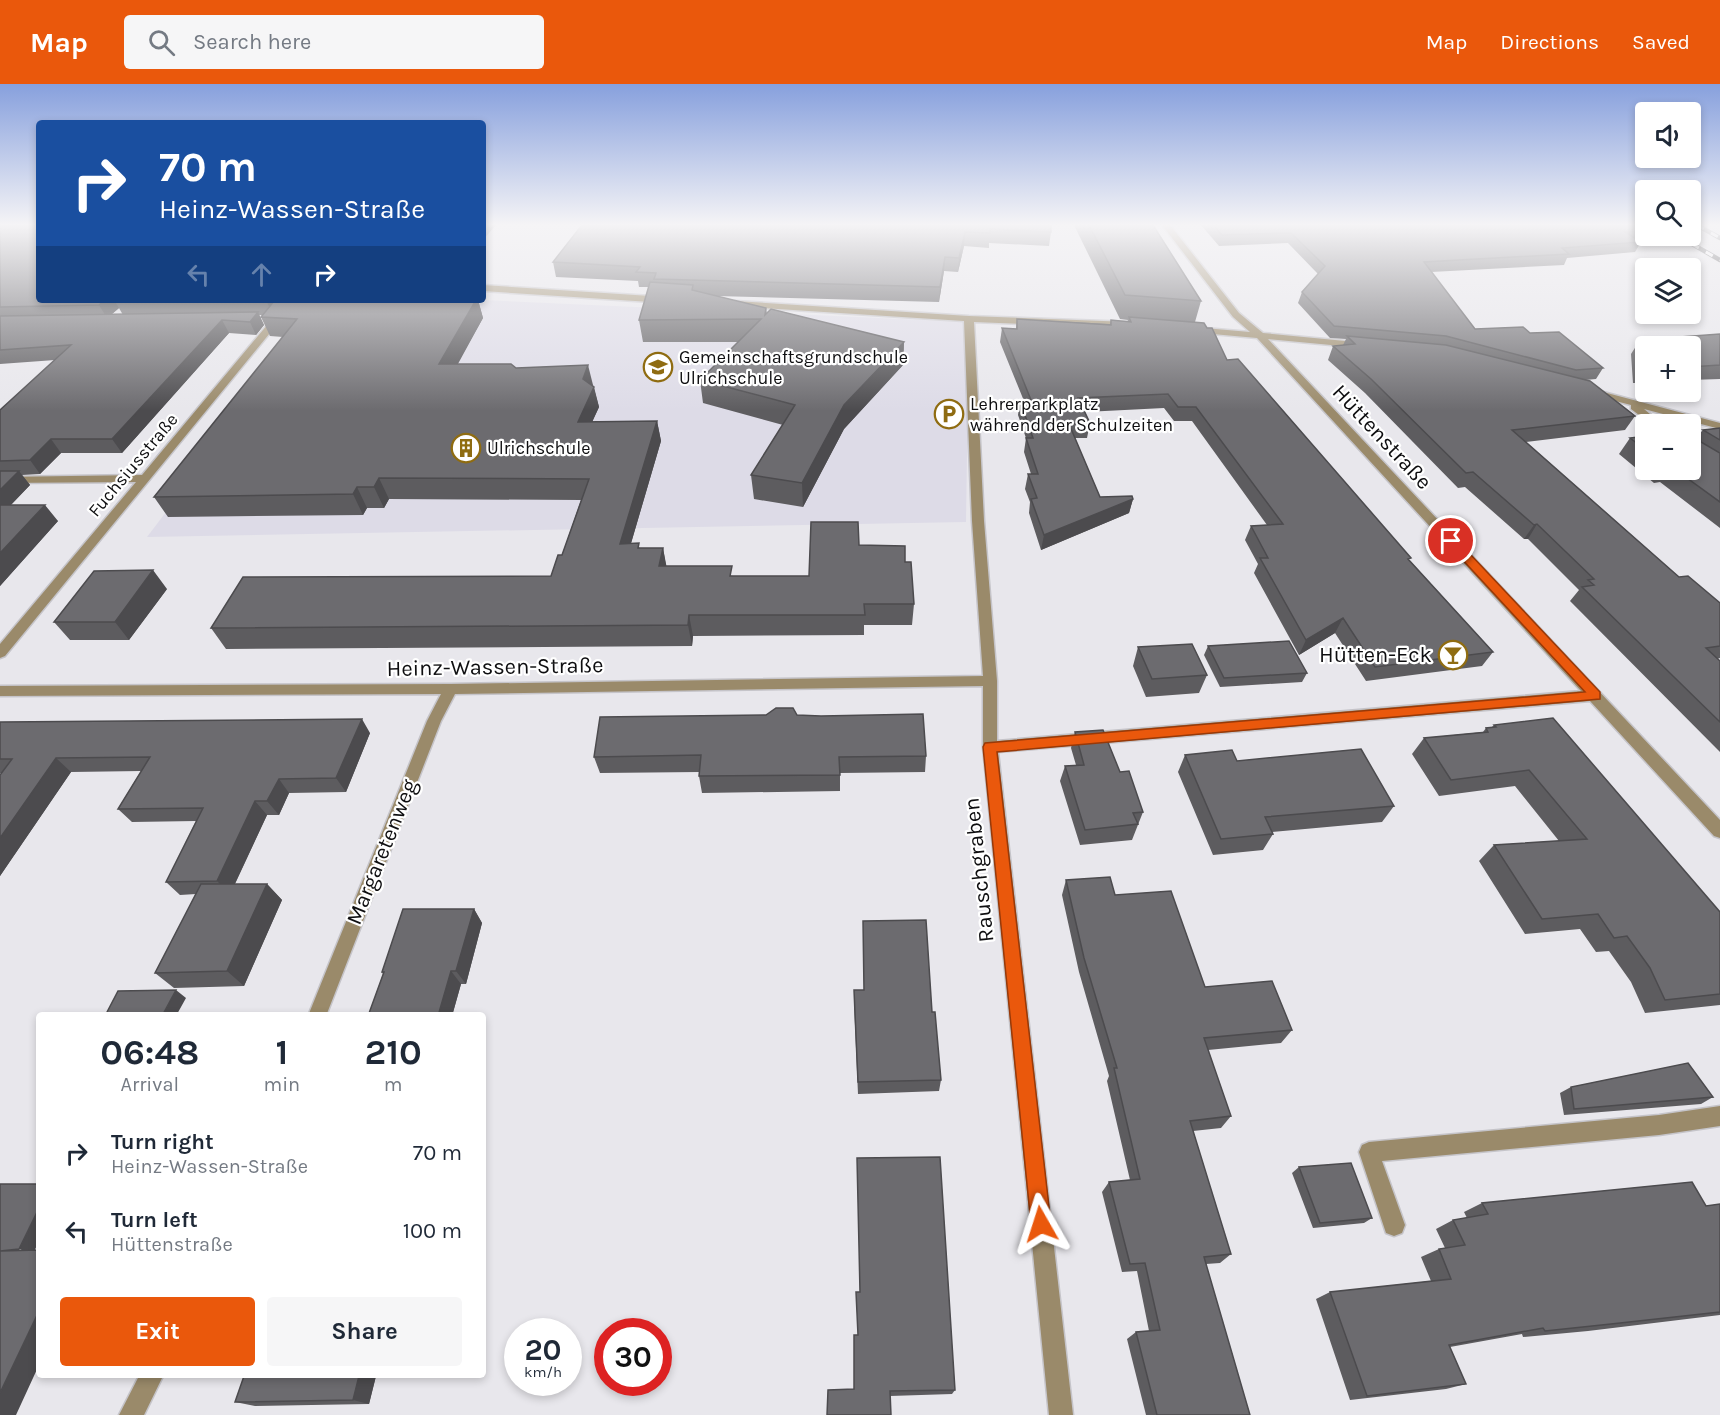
<!DOCTYPE html>
<meta charset="utf-8">
<style>
:root{--surface:#fff;--page:#f6f6f7;--text:#1f2937;--muted:#747a83;--accent:#ea580c}
body{margin:0;font-family:Karla,sans-serif;background:var(--page);color:var(--text);height:100vh;display:flex;flex-direction:column;font-size:22px;white-space:nowrap}
*{box-sizing:border-box;margin:0}
p{font-size:20px;color:var(--muted)}
.icon{flex:none;width:33px;height:33px;fill:none;stroke:currentColor;stroke-width:2;stroke-linecap:round;stroke-linejoin:round}
.map{position:relative;flex:1;overflow:hidden}
.panel{position:absolute;left:36px;top:928px;width:450px;height:366px;display:flex;flex-direction:column;background:var(--surface);border-radius:6px;box-shadow:0 3px 9px #0003}
.panel>*{flex:none}
.top-card{position:absolute;left:36px;top:36px;width:450px;height:183px;border-radius:6px;box-shadow:0 3px 9px #0003;background:#1a4fa0;color:#fff;overflow:hidden}
.tools{position:absolute;left:1635px;top:18px;display:grid;gap:12px}
.tools a{display:grid;place-items:center;width:66px;height:66px;border-radius:6px;background:var(--surface);box-shadow:0 3px 9px #0003;font-size:30px}
.speed{position:absolute;left:504px;top:1234px;display:flex;gap:12px;font-size:30px;font-weight:700;text-align:center}
.speed>*{display:grid;place-content:center;width:78px;height:78px;border-radius:50%;background:var(--surface);box-shadow:0 3px 9px #0003;line-height:1}
.speed small{font-size:15px;font-weight:400}
.speed .limit{border:9px solid #d22;background:#fff;color:#111}
.pin{position:absolute;display:grid;place-items:center;width:51px;height:51px;color:#fff;margin:-26px;border:3px solid #fff;border-radius:50%;box-shadow:0 2px 6px #0007}
.me{position:absolute;width:66px;margin:-33px;rotate:354deg;stroke-linejoin:round;filter:drop-shadow(0 0 4px #0008)}
.turn{display:flex;align-items:center;gap:21px;height:126px;padding:0 24px;font-size:27px}
.turn .icon{width:78px;height:78px;stroke-width:2.5}
.turn b{display:block;font-size:42px;line-height:51px}
.lanes{display:flex;align-items:center;height:57px;padding:0 24px;background:#0003;justify-content:center;gap:30px;direction:ltr}
.lanes .off{opacity:.35}
.eta{display:flex;justify-content:space-evenly;align-items:center;height:102px;text-align:center}
.eta b{font-size:36px;font-weight:700;line-height:42px}
.cta{display:flex;gap:12px;margin-top:auto;padding:12px 24px}
.cta a{flex:1;height:69px;border-radius:6px;background:var(--accent);color:#fff;font-size:24px;font-weight:700;line-height:69px;text-align:center}
.cta a+a{background:var(--page);color:var(--text)}
ul{padding:0;list-style:none}
li{display:flex;align-items:center;gap:18px;height:78px;padding:0 24px}
li div{flex:1}
li b{display:block;font-size:22px}
li em{font-style:normal}
header{display:flex;align-items:center;gap:36px;box-sizing:border-box;height:84px;padding:0 30px;background:var(--accent);color:#fff}
header strong{font-size:28px}
nav{display:flex;gap:33px;margin-inline-start:auto;font-size:21px}
.search{width:420px;height:54px;background:var(--page);display:flex;align-items:center;gap:15px;box-sizing:border-box;padding:0 21px;border-radius:6px;color:var(--muted);font-size:22px}
.map>svg:first-child{display:block}
.built{fill:#dddbe7}
.lines{fill:none;stroke-linecap:round;stroke-linejoin:round}
.service-casing{stroke:#c5c4c9;stroke-width:3}
.minor-casing{stroke:#c5c4c9;stroke-width:3}
.service{fill:#9a8a6a;fill-rule:evenodd}
.minor{fill:#9a8a6a;fill-rule:evenodd}
.rail-casing{stroke:#323234;stroke-width:4.5}
.rail{stroke:#fff;stroke-width:3;stroke-dasharray:8;stroke-linecap:butt}
.wall{fill:#5d5c5f;fill-rule:evenodd}
.shaded-wall{fill:#4c4b4e}
.building{fill:#6c6b6f;stroke:#4c4b4e;stroke-width:1.5}
.route{fill:#ea580c;stroke:#983908;stroke-width:1.5}
.labels{text-anchor:middle;dominant-baseline:central;stroke-width:4.5;stroke-linejoin:round;paint-order:stroke}
.far-poi-label{font-size:18px;fill:#0e0e10;stroke:#fff;text-anchor:start}
.far-street-label{font-size:18px;fill:#0e0e10;stroke:#fff}
.street-label{font-size:22px;fill:#0e0e10;stroke:#fff}
.poi-label{font-size:22px;fill:#0e0e10;stroke:#fff;text-anchor:end}
</style>
<header>
<strong>Map</strong>
<div class="search"><svg class="icon" aria-label="search" viewBox="0 0 24 24"><circle cx="10" cy="10" r="6"/><path d="M15 15l6 6"/></svg>Search here</div>
<nav><a>Map</a><a>Directions</a><a>Saved</a></nav>
</header>
<div class="map">
<svg width="1720" height="1331" viewBox="0 0 1720 1331">
<rect width="100%" height="100%" fill="#e8e7ec"/>
<path class="built" d="M363,216H483L969,238L966,438L147,453L314,234Z"/>
<g class="lines">
<g class="service-casing">
<path id="service" d="M1720,1022V1042L1659,1051L1382,1077L1405,1141L1402,1149L1394,1152L1386,1149L1359,1068L1362,1061L1369,1058L1659,1031Z"/>
</g>
<g class="minor-casing">
<path id="minor" d="M1162,141H1170L1239,229L1263,249L1366,259L1368,261L1363,264L1268,255L1720,736V754L1714,752L1590,617L998,668L1073,1331H1049L983,663V602L455,610L441,637L326,932H308L427,637L441,610L0,612V602L451,600L983,592L972,437L964,237L732,222L731,220L735,217L969,232L1130,238L1135,241L1130,244L974,238L984,437L997,597V657L1581,607L1257,254L1190,248L1188,246L1193,243L1250,248L1233,233Z
M483,201L666,213L670,216L666,219L483,207Z
M288,216H297L5,572L0,574V560L136,398L0,399V393L142,391Z
M1592,305L1720,339V345L1644,325L1662,340H1651L1631,325V321L1588,310V306Z
M139,1292H163L144,1331H119Z"/>
</g>
<use href="#service" class="service"/>
<use href="#minor" class="minor"/>
<g class="rail-casing">
<path id="rail" d="M1697,141L1720,154
M1678,152L1720,176"/>
</g>
<use href="#rail" class="rail"/>
</g>
<path class="wall" d="M0,141L39,216H478L483,234L457,280L516,284L593,301L599,323L592,338L657,337L661,357L631,459L640,464H663L666,482L733,492H809L859,461L905,478L914,520L912,541H864V551L693,552L692,562L226,565L211,544L551,492L562,471L581,416L389,415L384,424H367L363,431L168,433L154,413L283,253L270,252L261,233L262,231H259L264,241L256,251L229,249L122,369H61L40,390L22,391L30,401L11,421L58,437L0,502V326L55,276L0,280ZM119,224L123,231H111Z
M582,141H1051V148L1049,162L989,159V164L964,162L958,188L944,187L939,218L716,212L766,224L767,230L904,258L903,281L844,345L803,423L754,415L751,391L783,341L703,319L700,296L738,258H643L639,236L649,203H639L638,197L556,193L553,178Z
M1074,141H1153L1201,217L1195,238L1227,276L1493,568L1482,582L1366,597L1335,549L1299,571L1254,489L1258,480L1245,456L1251,442L1267,441L1192,337H1174L1164,324L1085,328L1090,339L1087,354H1075L1100,413L1133,415L1129,429L1041,466L1029,429L1030,418L1025,405L1028,390H1031L1024,368L1026,354L1018,331L1020,317H1024L1000,258L1002,244L1016,245L1017,235L1110,240L1111,236L1127,238L1128,236L1120,235Z
M1201,141H1639L1646,145V150L1642,157H1640L1641,158L1635,168L1567,174L1564,181L1431,188L1475,245L1530,249L1603,284L1596,295L1585,296L1635,332L1625,346L1526,358L1679,493L1720,519V574L1717,575L1720,577V668L1570,517L1579,506L1528,455H1524L1465,403L1458,404L1365,309L1328,276L1333,262L1343,261L1346,255L1330,254L1298,219L1302,208L1318,190L1288,159L1219,162Z
M1720,250V295L1690,296V262H1646V299H1633L1631,270L1640,256Z
M1720,344V444L1660,398L1654,399L1619,370L1630,354L1646,352V386H1690L1700,349L1703,346Z
M167,505L129,556H70L54,538Z
M1208,562L1307,589L1302,598L1220,603L1204,571Z
M1138,563L1207,591L1199,609L1146,613L1133,582Z
M797,631L926,672L925,688L840,689V707L702,709L699,692V688L600,689L594,673Z
M0,638L370,649L346,708L289,709L279,731H267L235,800H267L282,816L244,902L174,904L155,889L196,810L180,811L166,798L196,737L132,738L118,725L141,687L71,688L0,792V691L2,689H0Z
M1494,641L1720,828V921L1645,929L1631,898L1609,867L1596,868L1580,845L1525,850L1479,777L1494,761L1559,757L1515,702L1439,712L1412,670L1424,654L1483,648L1486,644L1492,643Z
M1075,648L1120,688L1143,728L1132,756L1080,761L1060,697L1065,682L1076,681L1071,664Z
M1185,671L1237,677L1394,722L1382,738L1272,748L1273,750L1263,766L1213,771L1178,688Z
M1066,796L1115,811L1205,903L1292,946L1281,959L1208,966L1231,1032L1221,1044L1193,1047L1231,1170L1220,1179L1206,1180L1250,1331H1146L1127,1255L1136,1248L1149,1247L1137,1187L1122,1188L1102,1108L1109,1098L1130,1096L1107,997L1109,992L1079,888L1062,811Z
M474,825L482,839L466,900H461L452,932H368L383,890L382,888Z
M863,906L932,928L941,996L939,1007L858,1010L854,919Z
M1571,1003L1713,1013L1701,1020L1564,1031L1560,1009Z
M1299,1083L1372,1134L1364,1139L1313,1144L1292,1089Z
M1482,1119L1706,1122L1720,1120V1231L1588,1247L1523,1253L1522,1250L1450,1263L1466,1300L1446,1305L1350,1316L1316,1215L1330,1208L1431,1197L1421,1173L1439,1165L1445,1164L1436,1145L1453,1136L1467,1134L1464,1128Z
M244,1292H376L369,1320L255,1322L235,1318Z
M828,1306H955L952,1310L890,1312Z"/>
<path class="shaded-wall" d="M483,141H496L483,156Z
M965,148L964,162L958,188L959,174Z
M945,173L944,187L939,218L940,203Z
M105,216H114L119,224L107,234L99,221Z
M266,216H285L273,231Z
M476,216H478L483,234L447,300L439,280Z
M258,228L264,241L256,251L250,238Z
M222,236L229,249L122,369L112,355Z
M904,258L903,281L844,345L803,423L802,399L844,321Z
M588,281L593,301L588,315L583,295Z
M594,303L599,323L583,358L578,338Z
M657,337L661,357L625,480L620,460Z
M51,355L61,369L40,390L30,376Z
M19,387L30,401L0,432V406Z
M379,394L389,415L384,424L374,403Z
M357,403L367,424L363,431L353,410Z
M1133,415L1129,429L1041,466L1044,451Z
M45,421L58,437L0,502V469Z
M1537,440L1528,455H1524L1534,441Z
M663,464L667,485L659,482Z
M153,486L167,505L129,556L115,538Z
M689,531L693,552L692,562L688,541Z
M1343,534L1335,549L1299,571L1306,556Z
M362,635L370,649L346,708L336,694Z
M56,674L71,688L0,792V754Z
M279,695L289,709L279,731L267,717Z
M255,717L267,731L230,810L217,797Z
M267,800L282,816L244,902L227,887Z
M474,825L482,839L466,900L456,887Z
M451,887L461,900L452,932H438Z
M176,906L186,914L176,932H162Z
M39,1124V1157L33,1170L19,1165Z
M39,1227V1281L16,1331H0V1309Z
M359,1292H376L369,1320L353,1316Z"/>
<path class="building" d="M0,141H39V216H105L99,221L0,223Z
M582,141H1051V148L990,145V149L965,148L959,174L945,173L940,203L654,195L656,189L636,188L640,183L553,178Z
M1089,141H1153L1201,217L1125,211Z
M1213,141H1639L1646,145V147L1625,148L1641,158L1562,164L1569,170L1424,178L1475,245L1523,243L1530,249L1559,248L1603,284L1576,286L1446,252L1334,242L1302,208L1325,182L1291,149L1222,151Z
M650,198L693,201L692,206L766,224L765,231L771,225L904,258L844,321L802,399L751,391L795,321L700,296L761,235L639,236Z
M275,216H476L439,280H511L516,284L588,281L583,295L594,303L578,338L657,337L620,460L639,459L638,464H663L659,482H732L730,492H809L811,438H858L859,461L905,462V478H911L914,520H864L865,531H689L688,541L211,544L243,493L551,492L558,471H562L589,395L379,394L374,403H357L353,410L154,413L297,235L261,233Z
M258,228L250,238L222,236L112,355H51L30,376L0,377V326L71,261L0,266V232Z
M1129,233L1204,239L1207,244H1212L1227,276L1238,275L1411,474L1408,475L1493,568L1375,583L1343,534L1306,556L1260,474H1268L1251,442L1283,440L1196,323H1178L1168,310L1078,314L1090,339L1069,340L1100,413L1132,412L1133,415L1044,451L1031,415L1037,414L1028,390H1038L1026,354H1033L1020,317L1031,316L1002,244L1017,245V235L1111,241V236L1131,238Z
M1720,250V281L1690,283V262H1646V285H1643L1640,256Z
M1347,252L1446,261L1590,297L1635,332L1512,346L1679,493L1688,492L1720,519V562L1706,564L1720,577V638L1582,503L1594,501L1588,496L1594,495L1537,440L1534,441L1473,388L1466,389L1371,295L1333,262L1355,260Z
M1720,344V356L1703,346Z
M1700,346L1701,358L1720,369V418L1676,386H1690V347Z
M1646,352V366L1630,354Z
M0,387H19L0,406Z
M0,421H45L0,469Z
M153,486L115,538H54L94,487Z
M1289,557L1307,589L1224,594L1208,562Z
M1192,560L1207,591L1152,595L1138,563Z
M776,624H793L797,631L821,632L923,630L926,672L839,673L840,691L699,692L701,671L594,673L600,633L766,631Z
M1553,634L1720,828V910L1665,916L1650,884L1627,852L1614,854L1598,830L1542,835L1494,761L1587,755L1529,686L1451,696L1424,654L1488,648L1486,644L1496,643L1494,641Z
M362,635L336,694L279,695L267,717H255L217,797L166,798L203,724L118,725L150,673L56,674L0,754V691L12,675H0V638Z
M1103,646L1120,688L1129,687L1143,728L1133,729L1138,740L1085,746L1065,682L1084,681L1075,648Z
M1361,665L1394,722L1265,733L1273,750L1221,755L1185,671L1232,666L1237,677Z
M1110,793L1115,811L1171,807L1205,903L1272,897L1292,946L1204,954L1231,1032L1190,1037L1231,1170L1204,1173L1250,1331H1157L1136,1248L1160,1246L1145,1179L1130,1180L1109,1098L1140,1095L1114,984H1117L1084,874L1066,796Z
M201,800H267L227,887L155,889Z
M403,825H474L456,887H451L438,932H368L384,888H382Z
M926,836L932,928H935L941,996L858,998L854,906H864L863,837Z
M176,906L162,932H105L118,907Z
M1688,979L1713,1013L1574,1025L1571,1003Z
M940,1073L955,1306L890,1307L891,1331H827L828,1306L854,1305V1251H858L856,1208H860L857,1074Z
M1351,1079L1372,1134L1320,1139L1299,1083Z
M1692,1098L1706,1122L1720,1120V1228L1611,1240L1545,1247L1543,1244L1449,1261L1466,1300L1367,1312L1330,1208L1451,1195L1439,1165L1465,1161L1453,1136L1488,1130L1482,1119Z
M0,1100H39V1124L19,1165L0,1167Z
M39,1166V1227L0,1309V1167Z
M244,1292H359L353,1316L235,1318Z"/>
<linearGradient id="sky" x2="0" y2="1"><stop stop-color="#87a0dd"/><stop offset="0.43" stop-color="#f5f4f6"/><stop offset="1" stop-color="#f5f4f6" stop-opacity="0"/></linearGradient>
<rect width="1720" height="327" fill="url(#sky)"/>
<path class="route" d="M1447,454H1455L1600,608V615L997,668L1051,1140L1048,1147L1041,1150L1034,1147L1031,1140L983,663L985,659L1585,608L1447,459Z"/>
<defs>
<g id="school-ring" transform="scale(1.5)"><circle r="9.5" fill="#fff" stroke="#8f6c11" stroke-width="1.5"/><path d="M0-5L7-2L0 1L-7-2ZM-4 1L0 2.5L4 1V4Q0 6-4 4Z" fill="#8f6c11"/></g>
<g id="parking-ring" transform="scale(1.5)"><circle r="9.5" fill="#fff" stroke="#8f6c11" stroke-width="1.5"/><path d="M-3.5-5.5H1a3.5 3.5 0 0 1 0 7H-1V5.5H-3.5ZM-1-3.4V-.6H.8a1.4 1.4 0 0 0 0-2.8Z" fill="#8f6c11"/></g>
<g id="building-ring" transform="scale(1.5)"><circle r="9.5" fill="#fff" stroke="#8f6c11" stroke-width="1.5"/><path d="M-4-6H4V6H1V3H-1V6H-4ZM-2.5-4.3h1.7v1.8h-1.7ZM.8-4.3h1.7v1.8H.8ZM-2.5-1h1.7V.8h-1.7ZM.8-1h1.7V.8H.8Z" fill="#8f6c11"/></g>
<g id="bar-ring" transform="scale(1.5)"><circle r="9.5" fill="#fff" stroke="#8f6c11" stroke-width="1.5"/><path d="M-6-5H6L.8 .8V4.5H3.5V6h-7V4.5H-.8V.8Z" fill="#8f6c11"/></g>
</defs>
<g fill-rule="evenodd">
<use href="#school-ring" x="658" y="283"/>
<use href="#parking-ring" x="949" y="330"/>
<use href="#building-ring" x="466" y="364"/>
<use href="#bar-ring" x="1453" y="571"/>
</g>
<g class="labels">
<g class="far-poi-label">
<text x="679" y="273">Gemeinschaftsgrundschule<tspan x="679" dy="21">Ulrichschule</tspan></text>
<text x="970" y="320">Lehrerparkplatz<tspan x="970" dy="21">während der Schulzeiten</tspan></text>
<text x="487" y="364">Ulrichschule</text>
</g>
<g class="far-street-label">
<text transform="translate(133 381) rotate(-50)">Fuchsiusstraße</text>
</g>
<g class="street-label">
<text transform="translate(1382 353) rotate(47)">Hüttenstraße</text>
<text transform="translate(495 583) rotate(-1)">Heinz-Wassen-Straße</text>
<text transform="translate(382 768) rotate(-68)">Margaretenweg</text>
<text transform="translate(979 786) rotate(-96)">Rauschgraben</text>
</g>
<g class="poi-label">
<text x="1432" y="571">Hütten-Eck</text>
</g>
</g>
</svg>
<div class="tools">
<a><svg class="icon" aria-label="sound" viewBox="0 0 24 24"><path d="M4 9h4l5-4v14l-5-4H4zM17 9q2 3 0 6"/></svg></a>
<a><svg class="icon" aria-label="search" viewBox="0 0 24 24"><circle cx="10" cy="10" r="6"/><path d="M15 15l6 6"/></svg></a>
<a><svg class="icon" aria-label="layers" viewBox="0 0 24 24"><path d="M12 4l9 5-9 5-9-5zM3 14l9 5 9-5"/></svg></a>
<a>+</a>
<a>−</a>
</div>
<div class="speed"><div>20<small>km/h</small></div><div class="limit">30</div></div>
<div class="pin" style="left:1451px;top:457px;background:#d93025"><svg class="icon" aria-label="arrive" viewBox="0 0 24 24"><path d="M6 21V4h12l-3 4 3 4H6"/></svg></div>
<svg class="me" style="left:1041px;top:1140px" viewBox="-20 -20 40 40"><path d="M0-17L14 15 0 8-14 15z" fill="#ea580c" stroke="#fff" stroke-width="4"/></svg>
<div class="top-card">
<div class="turn"><svg class="icon" aria-label="right" viewBox="0 0 24 24"><path d="M7 20v-9h11M14 6l5 5-5 5"/></svg><div><b>70 m</b>Heinz-Wassen-Straße</div></div>
<div class="lanes"><svg class="icon off" aria-label="left" viewBox="0 0 24 24"><path d="M17 20v-9H6M10 6l-5 5 5 5"/></svg><svg class="icon off" aria-label="ahead" viewBox="0 0 24 24"><path d="M12 20V5M6 11l6-6 6 6"/></svg><svg class="icon" aria-label="right" viewBox="0 0 24 24"><path d="M7 20v-9h11M14 6l5 5-5 5"/></svg></div>
</div>
<section class="panel">
<div class="eta">
<div><b>06:48</b><p>Arrival</p></div>
<div><b>1</b><p>min</p></div>
<div><b>210</b><p>m</p></div>
</div>
<ul>
<li><svg class="icon" aria-label="right" viewBox="0 0 24 24"><path d="M7 20v-9h11M14 6l5 5-5 5"/></svg><div><b>Turn right</b><p>Heinz-Wassen-Straße</p></div><em>70 m</em></li>
<li><svg class="icon" aria-label="left" viewBox="0 0 24 24"><path d="M17 20v-9H6M10 6l-5 5 5 5"/></svg><div><b>Turn left</b><p>Hüttenstraße</p></div><em>100 m</em></li>
</ul>
<div class="cta"><a>Exit</a><a>Share</a></div>
</section>
</div>
